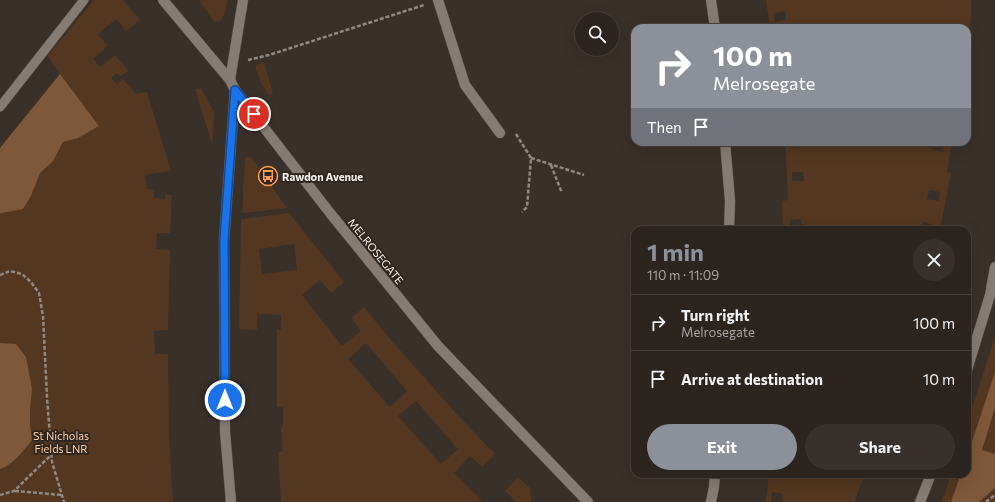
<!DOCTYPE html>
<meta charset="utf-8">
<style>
:root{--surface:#2b241f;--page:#37302c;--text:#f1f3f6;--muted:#a6a4a4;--line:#47413d;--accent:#8c9099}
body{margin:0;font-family:Commissioner,sans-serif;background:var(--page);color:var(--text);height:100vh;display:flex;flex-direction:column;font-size:15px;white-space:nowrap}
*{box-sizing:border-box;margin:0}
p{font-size:13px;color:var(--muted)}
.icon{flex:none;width:22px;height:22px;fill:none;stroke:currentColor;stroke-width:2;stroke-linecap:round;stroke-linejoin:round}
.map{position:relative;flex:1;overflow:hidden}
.side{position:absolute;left:631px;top:226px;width:340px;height:252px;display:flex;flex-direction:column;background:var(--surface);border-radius:12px;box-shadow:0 4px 16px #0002,0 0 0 1px var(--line)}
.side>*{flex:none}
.banner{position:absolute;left:631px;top:24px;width:340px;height:122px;border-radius:12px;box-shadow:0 4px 16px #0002,0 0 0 1px var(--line);background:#8c9099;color:#fff;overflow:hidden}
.fabs{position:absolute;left:575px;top:12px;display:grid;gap:8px}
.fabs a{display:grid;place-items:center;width:44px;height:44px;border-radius:50%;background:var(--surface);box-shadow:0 4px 16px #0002,0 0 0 1px var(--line);font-size:20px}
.pin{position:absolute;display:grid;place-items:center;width:34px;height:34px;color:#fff;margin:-17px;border:2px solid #fff;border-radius:50%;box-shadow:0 1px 4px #0007}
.me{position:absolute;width:44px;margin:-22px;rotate:0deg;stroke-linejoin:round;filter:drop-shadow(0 0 3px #0008)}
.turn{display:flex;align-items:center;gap:14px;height:84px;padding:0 16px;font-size:18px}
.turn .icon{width:52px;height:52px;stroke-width:2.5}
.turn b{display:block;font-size:28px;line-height:34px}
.then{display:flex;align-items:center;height:38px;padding:0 16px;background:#0003;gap:8px;font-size:15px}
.round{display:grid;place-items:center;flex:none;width:42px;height:42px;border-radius:21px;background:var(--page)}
.summary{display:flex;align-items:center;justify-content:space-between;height:68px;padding:0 16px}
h1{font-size:24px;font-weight:700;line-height:30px;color:var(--accent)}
.button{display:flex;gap:8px;margin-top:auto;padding:8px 16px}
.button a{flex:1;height:46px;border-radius:24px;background:var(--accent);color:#fff;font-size:16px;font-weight:700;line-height:46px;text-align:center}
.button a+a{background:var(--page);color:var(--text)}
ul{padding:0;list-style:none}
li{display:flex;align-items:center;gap:12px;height:56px;padding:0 16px;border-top:1px solid var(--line)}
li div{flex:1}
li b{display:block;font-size:15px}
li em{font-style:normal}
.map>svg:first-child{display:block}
.green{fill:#533720;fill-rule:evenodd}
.forest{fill:#7e583a}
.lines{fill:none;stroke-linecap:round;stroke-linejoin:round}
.service-casing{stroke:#534c46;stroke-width:10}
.minor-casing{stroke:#534c46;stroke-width:11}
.tertiary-casing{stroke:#534c46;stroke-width:11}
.path{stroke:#908983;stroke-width:2.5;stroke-dasharray:4 2;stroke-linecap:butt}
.service{stroke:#857b73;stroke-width:9}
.minor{stroke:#857b73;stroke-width:10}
.tertiary{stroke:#857b73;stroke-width:10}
.route-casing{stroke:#114b97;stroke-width:10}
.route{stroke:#1a73e8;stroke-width:7}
.labels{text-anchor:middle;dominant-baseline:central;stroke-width:4;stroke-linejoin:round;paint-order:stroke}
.poi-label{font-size:11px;font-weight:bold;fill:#f6f0ec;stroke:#2f261f;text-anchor:start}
.street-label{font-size:11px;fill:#f6f0ec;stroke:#2f261f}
.park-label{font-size:11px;fill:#ffcca5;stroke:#2f261f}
</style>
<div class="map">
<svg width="995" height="502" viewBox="0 0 995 502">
<rect width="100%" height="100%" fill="#393029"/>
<path class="green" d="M94,0H123L140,20L126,31L116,19L98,34L108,46L93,59L100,67L115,55L129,71L120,76L117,73L111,78L117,84L123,79L136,94L147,92L171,171L145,175L147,189H154V198L165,199V194L172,195L170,233H157L156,249L170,250L168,330L154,331L155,354H168L169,435L173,502H0V148L60,74L47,56Z
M202,0H227C226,8 226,17 218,22L214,21L199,1Z
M766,0H971V16L967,54V28H962V27L951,26L950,28H770ZM785,11L786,20L775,22L774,13Z
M264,62L273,94L269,95L261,83L255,66Z
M201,88L214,112L213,140L211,141L195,89Z
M785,142H791V148L803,147L802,142H933L932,150L943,152L945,143L936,142H952L947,172L951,173L940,230H933L934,225L923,222L921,230H783L782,201L788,200ZM792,172H803L804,181H792ZM929,190L940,192L939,201L927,199ZM801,219L802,228L790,229V220Z
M245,157H251L287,208L242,213Z
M289,213L344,282L331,293L320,280L302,295L342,346L361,331L351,318L364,307L392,341L454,411L495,454L482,467L470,456L454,473L483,502H281L278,452L283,451L281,429L283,424V407H277V330H281V315L257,314V330L239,329L241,219ZM294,244L297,270L262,274L259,249ZM366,343L407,391L390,407L348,359ZM416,401L458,449L441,464L398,416Z
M995,337V502H941L945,494L951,474H967V424Z
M769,474H865L854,502H782L783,494L772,492L771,501L776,502H766Z
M518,477L530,488L531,502H515V501L505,491Z"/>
<path class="forest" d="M60,74L99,126L78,138L63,142L53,161L40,173L31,196L23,209L2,213H0V148Z
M0,343L16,344L26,357L32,389L30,410V425L32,440C24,450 12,466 0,469Z
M995,372V408L982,450L995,454V488L979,502H951L961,474H967V457Z"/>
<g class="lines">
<g class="service-casing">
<path id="service" d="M0,107L84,0"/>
</g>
<g class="minor-casing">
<path id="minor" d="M438,0L465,85L500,133
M711,0L715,28
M230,80L243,0
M725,142L730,201L729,230
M967,370L990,295L995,267
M231,502L225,432L224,241L235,90
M711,502L714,487L715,474
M920,502L931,474"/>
</g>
<g class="tertiary-casing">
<path id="tertiary" d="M163,0L230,80L235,90L330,213L438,346L588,502"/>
</g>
<path class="path" d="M248,60L269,55L424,5
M516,134L531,158L527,207L522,212
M531,158L584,175
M551,165L562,193
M0,275L10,271L22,274L31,282L39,293L43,316L47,397L52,462L64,502
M15,491L62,495
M0,495L14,491L51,455
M986,502L995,495"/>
<use href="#service" class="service"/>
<use href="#minor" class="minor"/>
<use href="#tertiary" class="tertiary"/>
</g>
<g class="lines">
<g class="route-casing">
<path id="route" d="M225,400L224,240L235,90L254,114"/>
</g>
<use href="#route" class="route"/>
</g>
<defs>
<g id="bus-ring" transform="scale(1)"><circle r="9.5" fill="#2f261f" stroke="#fa9f4f" stroke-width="1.5"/><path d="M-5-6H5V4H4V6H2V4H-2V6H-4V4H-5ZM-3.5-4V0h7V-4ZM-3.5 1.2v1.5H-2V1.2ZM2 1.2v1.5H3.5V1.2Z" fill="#fa9f4f"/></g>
</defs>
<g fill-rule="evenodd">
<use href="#bus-ring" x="268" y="176"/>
</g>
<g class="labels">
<g class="poi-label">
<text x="282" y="176">Rawdon Avenue</text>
</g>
<g class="street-label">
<text transform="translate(376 251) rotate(51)">MELROSEGATE</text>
</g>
<g class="park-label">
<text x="61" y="435">St Nicholas<tspan x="61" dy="13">Fields LNR</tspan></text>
</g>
</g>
</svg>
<div class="fabs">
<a><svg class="icon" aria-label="search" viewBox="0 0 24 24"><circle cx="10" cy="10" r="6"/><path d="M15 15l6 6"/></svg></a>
</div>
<div class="pin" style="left:254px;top:114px;background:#d93025"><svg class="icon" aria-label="arrive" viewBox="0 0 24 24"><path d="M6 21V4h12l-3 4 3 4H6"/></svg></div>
<svg class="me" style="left:225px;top:400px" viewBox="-20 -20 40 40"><circle r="17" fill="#1a73e8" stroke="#fff" stroke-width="3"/><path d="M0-11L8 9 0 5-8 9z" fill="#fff"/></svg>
<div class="banner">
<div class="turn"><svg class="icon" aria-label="right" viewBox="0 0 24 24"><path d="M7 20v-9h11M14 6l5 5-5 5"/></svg><div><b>100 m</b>Melrosegate</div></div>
<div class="then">Then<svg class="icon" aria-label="arrive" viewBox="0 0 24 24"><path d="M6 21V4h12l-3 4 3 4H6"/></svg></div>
</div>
<section class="side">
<div class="summary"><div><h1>1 min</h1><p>110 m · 11:09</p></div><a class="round"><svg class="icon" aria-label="close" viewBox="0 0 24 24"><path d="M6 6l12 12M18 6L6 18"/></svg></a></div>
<ul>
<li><svg class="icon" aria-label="right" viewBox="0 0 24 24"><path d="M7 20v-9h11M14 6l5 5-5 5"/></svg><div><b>Turn right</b><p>Melrosegate</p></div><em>100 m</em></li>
<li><svg class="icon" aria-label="arrive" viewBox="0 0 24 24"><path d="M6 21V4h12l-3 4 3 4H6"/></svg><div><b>Arrive at destination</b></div><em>10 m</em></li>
</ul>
<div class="button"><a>Exit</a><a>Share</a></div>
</section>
</div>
